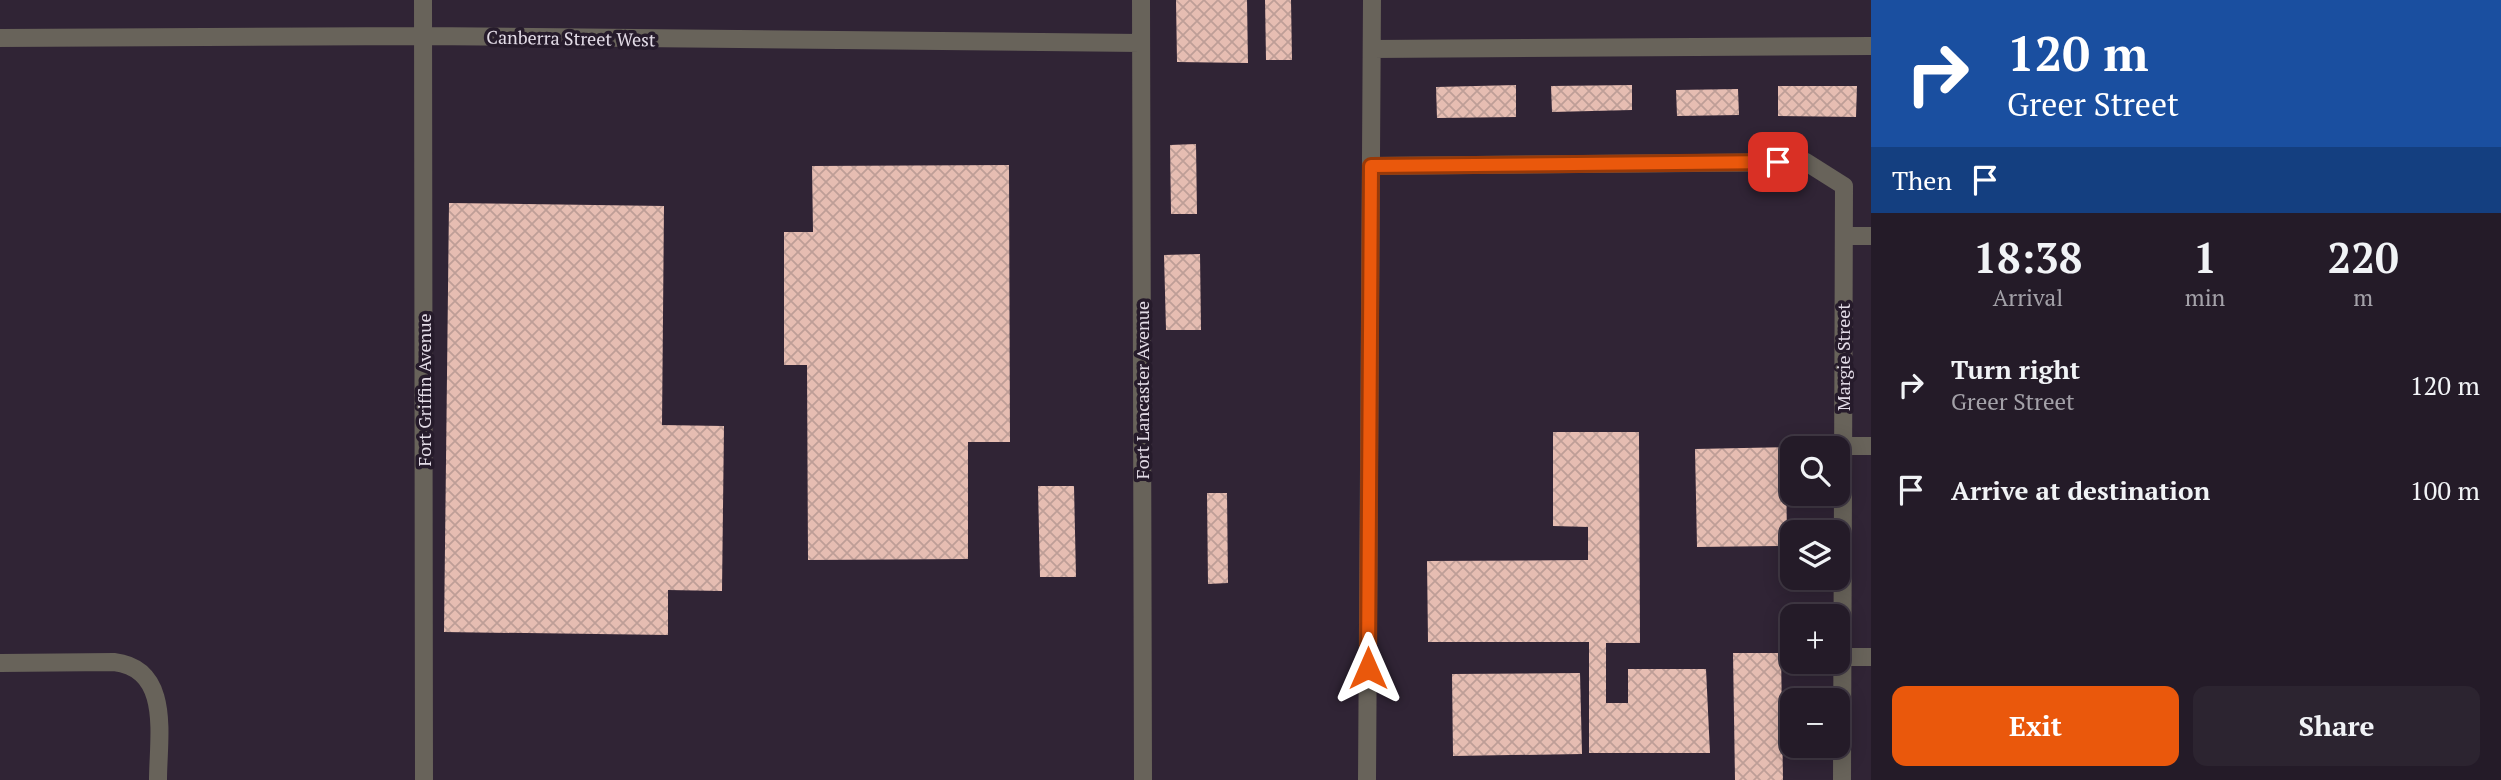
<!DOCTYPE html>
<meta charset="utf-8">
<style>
:root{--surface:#241b28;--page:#2c2430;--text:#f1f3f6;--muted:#a3a1a8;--line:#413945;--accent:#ea580c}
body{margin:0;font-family:"PT Serif",serif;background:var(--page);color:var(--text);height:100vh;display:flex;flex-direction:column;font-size:26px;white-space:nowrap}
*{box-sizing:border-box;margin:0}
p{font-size:23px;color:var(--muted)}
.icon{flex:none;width:38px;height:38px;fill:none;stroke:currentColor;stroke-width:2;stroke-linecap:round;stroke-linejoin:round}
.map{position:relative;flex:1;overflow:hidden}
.details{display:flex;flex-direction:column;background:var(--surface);width:630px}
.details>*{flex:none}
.top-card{background:#1a4fa0;color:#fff;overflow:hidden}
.buttons{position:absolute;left:1780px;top:436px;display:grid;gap:14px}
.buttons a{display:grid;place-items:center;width:70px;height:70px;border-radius:14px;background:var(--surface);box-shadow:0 4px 18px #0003,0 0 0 2px var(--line);font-size:35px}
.pin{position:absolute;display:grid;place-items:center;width:60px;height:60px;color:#fff;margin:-30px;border-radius:14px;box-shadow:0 4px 10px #0006}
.me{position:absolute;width:77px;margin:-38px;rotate:0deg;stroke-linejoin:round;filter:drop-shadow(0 0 5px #0008)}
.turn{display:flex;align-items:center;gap:24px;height:147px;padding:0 21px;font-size:32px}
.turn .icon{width:91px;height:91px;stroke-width:2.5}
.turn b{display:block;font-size:49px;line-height:60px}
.then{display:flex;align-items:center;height:66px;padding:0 21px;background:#0003;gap:14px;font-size:26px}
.eta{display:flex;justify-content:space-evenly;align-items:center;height:119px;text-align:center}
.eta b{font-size:42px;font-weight:700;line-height:49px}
.button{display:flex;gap:14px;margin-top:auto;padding:14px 21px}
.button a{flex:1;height:80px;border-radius:14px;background:var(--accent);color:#fff;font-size:28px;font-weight:700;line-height:80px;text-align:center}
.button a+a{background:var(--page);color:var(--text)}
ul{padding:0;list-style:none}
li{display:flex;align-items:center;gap:21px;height:105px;padding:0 21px}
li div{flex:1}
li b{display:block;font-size:26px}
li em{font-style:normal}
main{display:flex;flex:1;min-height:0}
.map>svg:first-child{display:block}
.building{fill:url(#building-cross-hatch)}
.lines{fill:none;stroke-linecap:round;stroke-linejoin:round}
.minor{stroke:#68635a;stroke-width:18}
.route-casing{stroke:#983908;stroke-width:18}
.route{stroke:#ea580c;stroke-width:12}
.labels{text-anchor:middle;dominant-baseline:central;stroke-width:7;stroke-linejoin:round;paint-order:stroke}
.street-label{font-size:18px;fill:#e3dce7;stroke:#261b2b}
</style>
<main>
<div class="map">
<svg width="1871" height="780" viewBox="0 0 1871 780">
<defs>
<pattern id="building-cross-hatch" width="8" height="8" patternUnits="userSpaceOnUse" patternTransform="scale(1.75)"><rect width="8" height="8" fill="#e6bdb2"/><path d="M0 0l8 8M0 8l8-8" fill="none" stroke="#be9e97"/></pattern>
</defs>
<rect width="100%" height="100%" fill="#302435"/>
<path class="building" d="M1176,0H1247L1248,63L1177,62Z
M1265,0H1291L1292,60H1266Z
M1516,85V117L1437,118L1436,87Z
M1632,85V110L1552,112L1551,86Z
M1778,86H1857L1856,117L1778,116Z
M1738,89L1739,115L1677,116L1676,90Z
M1196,144L1197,214H1171L1170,145Z
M1009,165L1010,442H968V559L808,560L807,365H784V232H813L812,166Z
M449,203L664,206L662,425L724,426L722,591L668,590V635L444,632Z
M1200,254L1201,330H1166L1164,255Z
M1553,432H1639L1640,643H1606V703H1628V669H1706L1710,753H1589V642H1428L1427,561L1588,560V527L1553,526Z
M1786,447L1787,546L1697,547L1695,449Z
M1038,486H1074L1076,577H1040Z
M1207,493H1227L1228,583L1208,584Z
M1733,653H1781L1783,780H1735Z
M1580,673L1582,754L1453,756L1452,674Z"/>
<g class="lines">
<path class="minor" d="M423,0L424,780
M1141,0L1143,780
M0,38L423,36L1141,43
M1372,49L1871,46
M1371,166L1806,162L1844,186L1842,780
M1844,236H1871
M1843,446H1871
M1843,657H1871
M0,663L114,662C172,669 158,737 158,780
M1367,780L1372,0"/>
</g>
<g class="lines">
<g class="route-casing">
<path id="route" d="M1368,668L1371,166L1778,162"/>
</g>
<use href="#route" class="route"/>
</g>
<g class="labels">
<g class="street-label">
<text transform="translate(571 38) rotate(1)">Canberra Street West</text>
<text transform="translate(1843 357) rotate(-90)">Margie Street</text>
<text transform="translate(424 390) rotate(-90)">Fort Griffin Avenue</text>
<text transform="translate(1142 390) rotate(-90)">Fort Lancaster Avenue</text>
</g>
</g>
</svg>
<div class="buttons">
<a><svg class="icon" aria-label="search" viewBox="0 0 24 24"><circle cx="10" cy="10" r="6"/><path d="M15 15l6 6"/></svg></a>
<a><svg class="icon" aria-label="layers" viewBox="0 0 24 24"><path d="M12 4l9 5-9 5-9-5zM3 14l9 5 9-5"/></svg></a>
<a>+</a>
<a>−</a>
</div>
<div class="pin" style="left:1778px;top:162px;background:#d93025"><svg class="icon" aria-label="arrive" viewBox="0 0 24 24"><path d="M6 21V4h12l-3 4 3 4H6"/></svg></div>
<svg class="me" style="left:1368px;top:668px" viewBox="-20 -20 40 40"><path d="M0-17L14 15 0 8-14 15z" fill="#ea580c" stroke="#fff" stroke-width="4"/></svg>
</div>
<section class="details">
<div class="top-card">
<div class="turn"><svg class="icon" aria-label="right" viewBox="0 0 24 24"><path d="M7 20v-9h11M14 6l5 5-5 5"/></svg><div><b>120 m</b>Greer Street</div></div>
<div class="then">Then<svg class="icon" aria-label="arrive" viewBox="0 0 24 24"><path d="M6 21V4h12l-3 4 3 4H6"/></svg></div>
</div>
<div class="eta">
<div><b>18:38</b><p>Arrival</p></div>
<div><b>1</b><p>min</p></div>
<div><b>220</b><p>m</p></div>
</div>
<ul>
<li><svg class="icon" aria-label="right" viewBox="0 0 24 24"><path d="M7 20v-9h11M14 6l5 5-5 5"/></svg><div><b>Turn right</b><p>Greer Street</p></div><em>120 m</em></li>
<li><svg class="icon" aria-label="arrive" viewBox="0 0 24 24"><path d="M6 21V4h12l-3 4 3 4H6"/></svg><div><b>Arrive at destination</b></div><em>100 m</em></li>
</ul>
<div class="button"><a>Exit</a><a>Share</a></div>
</section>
</main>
